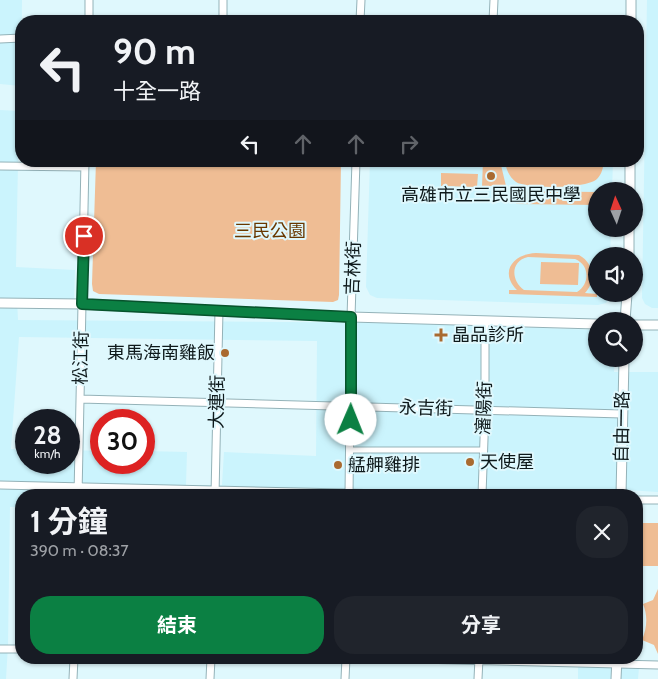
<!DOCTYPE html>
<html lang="zh-TW">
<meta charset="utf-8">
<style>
:root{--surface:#171b24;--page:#20242c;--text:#f1f3f6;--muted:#9ea1a6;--accent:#0b8043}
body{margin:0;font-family:Cabin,"Noto Sans TC",sans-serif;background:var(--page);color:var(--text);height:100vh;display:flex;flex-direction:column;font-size:19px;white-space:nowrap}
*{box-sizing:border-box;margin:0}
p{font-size:16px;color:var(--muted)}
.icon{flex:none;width:28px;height:28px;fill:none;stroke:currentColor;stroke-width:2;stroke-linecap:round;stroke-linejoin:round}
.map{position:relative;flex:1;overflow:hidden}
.panel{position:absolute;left:15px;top:489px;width:628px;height:175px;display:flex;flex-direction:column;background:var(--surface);border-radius:20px;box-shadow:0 1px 4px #0004}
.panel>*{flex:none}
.hud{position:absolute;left:15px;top:15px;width:629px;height:152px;border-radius:20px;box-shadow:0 1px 4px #0004;background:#171b24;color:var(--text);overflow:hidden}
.needle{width:32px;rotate:357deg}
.buttons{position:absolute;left:588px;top:182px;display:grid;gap:10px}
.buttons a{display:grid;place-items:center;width:55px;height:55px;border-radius:50%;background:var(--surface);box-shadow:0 1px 4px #0004;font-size:25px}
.speed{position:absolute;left:15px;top:409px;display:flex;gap:10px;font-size:25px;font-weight:700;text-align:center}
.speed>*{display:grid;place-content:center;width:65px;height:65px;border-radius:50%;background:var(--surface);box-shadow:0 1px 4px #0004;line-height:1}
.speed small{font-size:12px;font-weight:400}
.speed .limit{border:8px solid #d22;background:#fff;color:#111}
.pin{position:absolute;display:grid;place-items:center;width:42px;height:42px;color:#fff;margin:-21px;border:2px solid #fff;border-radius:50%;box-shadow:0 1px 5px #0007}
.me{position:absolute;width:55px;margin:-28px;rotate:1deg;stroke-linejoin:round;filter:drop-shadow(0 0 4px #0008)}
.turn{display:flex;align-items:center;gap:18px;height:105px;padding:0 15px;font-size:22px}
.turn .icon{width:65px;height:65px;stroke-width:2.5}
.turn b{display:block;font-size:35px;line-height:42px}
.lanes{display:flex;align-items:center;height:48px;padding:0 15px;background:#0003;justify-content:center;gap:25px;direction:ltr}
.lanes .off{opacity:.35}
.round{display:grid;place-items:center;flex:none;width:52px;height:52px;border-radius:20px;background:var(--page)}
.overview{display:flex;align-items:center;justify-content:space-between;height:85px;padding:0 15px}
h1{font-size:30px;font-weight:700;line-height:38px}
.primary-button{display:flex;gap:10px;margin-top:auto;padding:10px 15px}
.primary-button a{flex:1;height:58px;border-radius:20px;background:var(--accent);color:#fff;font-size:20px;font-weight:700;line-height:58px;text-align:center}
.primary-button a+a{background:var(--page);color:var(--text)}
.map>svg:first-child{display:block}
.built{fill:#cbf4fd;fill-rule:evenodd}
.green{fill:#efbd94;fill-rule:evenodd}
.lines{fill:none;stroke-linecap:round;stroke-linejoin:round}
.pedestrian-casing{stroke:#94b2b8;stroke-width:7}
.minor-casing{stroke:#94b2b8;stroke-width:9}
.tertiary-casing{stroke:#94b2b8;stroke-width:11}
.pedestrian{stroke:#fff;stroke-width:5}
.minor{stroke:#fff;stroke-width:7}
.tertiary{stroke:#fff;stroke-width:9}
.route-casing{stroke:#07532c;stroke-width:12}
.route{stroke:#0b8043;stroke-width:9}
.poi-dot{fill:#a96a30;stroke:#dff8fd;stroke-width:2}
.labels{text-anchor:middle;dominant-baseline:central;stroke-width:4;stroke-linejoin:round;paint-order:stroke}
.poi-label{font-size:18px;fill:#0e191b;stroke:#dff8fd;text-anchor:start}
.park-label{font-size:18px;fill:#693800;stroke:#dff8fd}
.street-label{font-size:18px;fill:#0e191b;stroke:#dff8fd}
</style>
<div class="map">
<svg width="658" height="679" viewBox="0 0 658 679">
<rect width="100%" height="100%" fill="#dff8fd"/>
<path class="built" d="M0,0H22L21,86L0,84V86Z
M647,0H658V308H652L645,304L642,298Z
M0,110L19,111L16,267L75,270L74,301L17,300L18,320L411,323L596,330V359H615L614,372H658V492L611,489V495H21V507H10L8,645L6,679H0ZM19,337L317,341L316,456L224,452L222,485H186L187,452L144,451V462H101V451L69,450V462H26V450L11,449Z
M370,161H613L612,191H596V229H611L610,256H596V294H609V298L606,303L598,305L377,298L370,295L366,287Z
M578,658H603V667L639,668L638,679H578Z"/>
<path class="green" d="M96,161H341L339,295L338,300L333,302L99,294L93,291L92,284Z
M483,161H500L506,186H482Z
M505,161H604C603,168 602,174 597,179C586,189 527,189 516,182C509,177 506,169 505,161Z
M441,173L478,174L477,187L441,186Z
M516,191L596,192V205L516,204Z
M536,253L579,255C594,263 596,281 585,293L597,294V297L509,294V290H517C499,272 513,254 536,253ZM528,257L575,259C590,265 590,284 577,292L524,290C511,281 510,261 528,257Z
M541,262L579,263L578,285L540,284Z
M636,523H658V566H636Z
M658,589V654L654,645L642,640C647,628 648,616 643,604L653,600Z"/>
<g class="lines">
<g class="pedestrian-casing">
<path id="pedestrian" d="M350,450H482"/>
</g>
<g class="minor-casing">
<path id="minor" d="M89,21V0
M223,21V0
M360,21L361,0
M493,21L494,0
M0,39L21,38
M0,166L85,167
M80,399L622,414
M0,485L431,495
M78,495L85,161
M215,495L219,310
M349,495L351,317L356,161
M482,495L485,411V321
M636,500H658
M0,649H21
M376,658L658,665
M73,679L74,658
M210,679L211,658
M345,679L346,658
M478,679L479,658"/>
</g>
<g class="tertiary-casing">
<path id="tertiary" d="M631,21V0
M630,191V161
M629,256V229
M0,303L82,304L351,317L596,324
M625,321L627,294
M634,325H658
M621,495L624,359
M616,679L617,658"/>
</g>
<use href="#pedestrian" class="pedestrian"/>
<use href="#minor" class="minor"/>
<use href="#tertiary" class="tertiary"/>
</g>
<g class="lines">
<g class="route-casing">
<path id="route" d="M84,236L82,304L351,317V420"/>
</g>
<use href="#route" class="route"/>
</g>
<g class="poi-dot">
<circle cx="491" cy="176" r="5"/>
<path d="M438.5 327.5h5v5h5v5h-5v5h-5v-5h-5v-5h5z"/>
<circle cx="225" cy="353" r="5"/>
<circle cx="470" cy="462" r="5"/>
<circle cx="338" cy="465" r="5"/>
</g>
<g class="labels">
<g class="poi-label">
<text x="491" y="195" text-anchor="middle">高雄市立三民國民中學</text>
<text x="452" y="335">晶品診所</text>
<text x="215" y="353" text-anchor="end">東馬海南雞飯</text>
<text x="480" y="462">天使屋</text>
<text x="348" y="465">艋舺雞排</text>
</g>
<g class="park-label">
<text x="270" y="231">三民公園</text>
</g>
<g class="street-label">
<text transform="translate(353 268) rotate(-88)">吉林街</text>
<text transform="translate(81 358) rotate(-89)">松江街</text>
<text transform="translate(217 402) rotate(-89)">大連街</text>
<text transform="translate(426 408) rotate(2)">永吉街</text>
<text transform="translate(484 408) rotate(-88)">瀋陽街</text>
<text transform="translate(622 427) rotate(-89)">自由一路</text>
</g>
</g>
</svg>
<div class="buttons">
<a><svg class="needle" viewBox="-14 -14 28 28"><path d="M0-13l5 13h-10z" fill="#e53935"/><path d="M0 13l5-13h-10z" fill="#9ea1a6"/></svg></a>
<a><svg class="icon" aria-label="sound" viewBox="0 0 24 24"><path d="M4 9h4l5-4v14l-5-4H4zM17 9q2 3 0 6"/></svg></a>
<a><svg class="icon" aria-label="search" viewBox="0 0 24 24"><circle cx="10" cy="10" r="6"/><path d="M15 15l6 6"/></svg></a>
</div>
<div class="speed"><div>28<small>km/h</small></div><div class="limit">30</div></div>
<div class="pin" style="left:84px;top:236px;background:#d93025"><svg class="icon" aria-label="arrive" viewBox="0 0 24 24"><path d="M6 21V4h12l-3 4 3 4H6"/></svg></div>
<svg class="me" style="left:351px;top:420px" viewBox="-20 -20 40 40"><circle r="19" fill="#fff"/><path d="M0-13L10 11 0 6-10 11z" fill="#0b8043"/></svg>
<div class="hud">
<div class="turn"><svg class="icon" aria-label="left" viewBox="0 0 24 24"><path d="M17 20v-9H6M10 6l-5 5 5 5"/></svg><div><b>90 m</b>十全一路</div></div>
<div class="lanes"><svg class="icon" aria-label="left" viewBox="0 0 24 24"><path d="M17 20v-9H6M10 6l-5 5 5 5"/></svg><svg class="icon off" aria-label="ahead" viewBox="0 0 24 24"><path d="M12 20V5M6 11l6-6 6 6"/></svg><svg class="icon off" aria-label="ahead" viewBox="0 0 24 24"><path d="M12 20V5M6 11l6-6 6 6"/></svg><svg class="icon off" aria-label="right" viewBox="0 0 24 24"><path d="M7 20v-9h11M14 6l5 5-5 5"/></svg></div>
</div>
<section class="panel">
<div class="overview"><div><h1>1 分鐘</h1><p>390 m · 08:37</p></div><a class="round"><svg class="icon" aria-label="close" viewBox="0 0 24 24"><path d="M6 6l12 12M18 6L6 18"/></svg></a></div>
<div class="primary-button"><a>結束</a><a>分享</a></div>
</section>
</div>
